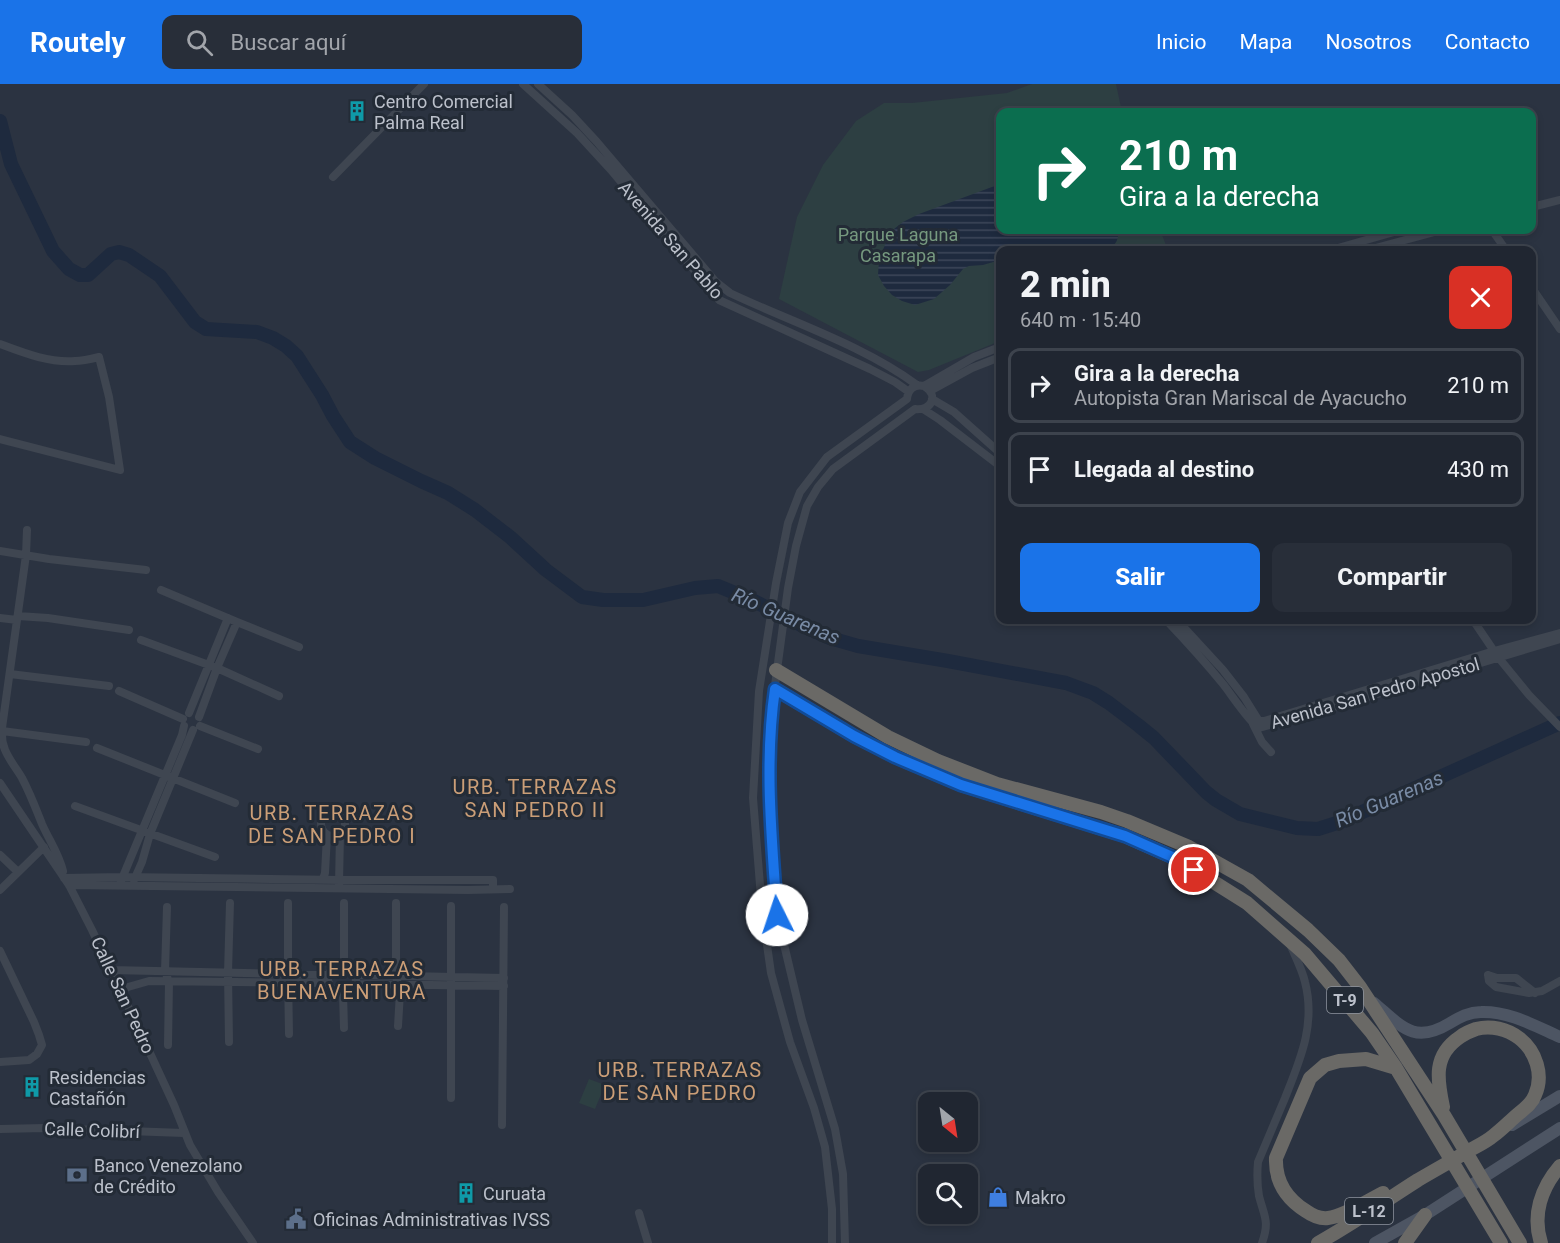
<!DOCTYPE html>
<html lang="es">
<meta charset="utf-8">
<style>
:root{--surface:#202631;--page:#282e39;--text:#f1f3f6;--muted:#a2a5ab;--line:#3d434d;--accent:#1a73e8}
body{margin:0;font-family:Roboto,sans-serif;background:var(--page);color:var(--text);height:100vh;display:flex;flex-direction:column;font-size:22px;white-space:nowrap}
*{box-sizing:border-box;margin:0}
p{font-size:20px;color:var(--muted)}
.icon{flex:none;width:33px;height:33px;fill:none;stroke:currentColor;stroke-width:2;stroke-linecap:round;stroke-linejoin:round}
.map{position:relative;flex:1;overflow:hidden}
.drawer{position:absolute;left:996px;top:162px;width:540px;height:378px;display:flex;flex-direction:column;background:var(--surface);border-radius:12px;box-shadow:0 3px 9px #0003,0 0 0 2px var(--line)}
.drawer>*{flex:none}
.hud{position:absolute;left:996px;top:24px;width:540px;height:126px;border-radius:12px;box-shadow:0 3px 9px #0003,0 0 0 2px var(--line);background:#0b6e4f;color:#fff;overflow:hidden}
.needle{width:39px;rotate:150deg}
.fabs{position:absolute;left:918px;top:1008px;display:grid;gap:12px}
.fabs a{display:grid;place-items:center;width:60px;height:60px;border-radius:12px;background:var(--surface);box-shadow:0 3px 9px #0003,0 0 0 2px var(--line);font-size:30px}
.pin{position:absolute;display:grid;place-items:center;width:51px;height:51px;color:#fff;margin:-26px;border:3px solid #fff;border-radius:50%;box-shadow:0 2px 6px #0007}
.me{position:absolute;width:66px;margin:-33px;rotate:356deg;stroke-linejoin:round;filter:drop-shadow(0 0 4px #0008)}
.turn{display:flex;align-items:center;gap:21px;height:126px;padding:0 24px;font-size:27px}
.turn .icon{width:78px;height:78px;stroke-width:2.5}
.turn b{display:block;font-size:42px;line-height:51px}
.round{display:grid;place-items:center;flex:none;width:63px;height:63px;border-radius:12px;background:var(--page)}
.summary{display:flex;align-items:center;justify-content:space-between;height:102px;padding:0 24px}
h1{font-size:36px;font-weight:800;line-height:45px}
.action{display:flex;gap:12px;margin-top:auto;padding:12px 24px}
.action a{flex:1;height:69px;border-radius:12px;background:var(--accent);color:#fff;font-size:24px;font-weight:800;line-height:69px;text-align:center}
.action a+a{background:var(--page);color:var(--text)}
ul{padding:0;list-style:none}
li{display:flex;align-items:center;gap:18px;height:75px;margin:0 12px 9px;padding:0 12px;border:3px solid var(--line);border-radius:12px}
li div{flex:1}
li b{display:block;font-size:22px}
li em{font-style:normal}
header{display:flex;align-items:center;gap:36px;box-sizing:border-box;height:84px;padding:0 30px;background:var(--accent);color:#fff}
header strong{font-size:28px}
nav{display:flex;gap:33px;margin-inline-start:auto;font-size:21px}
.search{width:420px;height:54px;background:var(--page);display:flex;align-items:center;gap:15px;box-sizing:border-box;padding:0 21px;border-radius:12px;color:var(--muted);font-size:22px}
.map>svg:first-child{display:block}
.green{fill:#2d3f42}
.water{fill:url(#water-rules)}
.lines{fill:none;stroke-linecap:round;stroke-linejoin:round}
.river{stroke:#1e2a3e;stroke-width:14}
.minor{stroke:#3f4651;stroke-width:8}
.secondary{stroke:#4d5563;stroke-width:12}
.trunk{stroke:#6a6966;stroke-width:14}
.route-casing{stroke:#114b97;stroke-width:15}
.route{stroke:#1a73e8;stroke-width:10}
.labels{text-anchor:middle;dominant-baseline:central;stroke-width:6;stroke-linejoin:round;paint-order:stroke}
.shield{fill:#232b36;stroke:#8e949e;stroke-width:1.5}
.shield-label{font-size:16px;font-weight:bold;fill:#bcc1cb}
.poi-label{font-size:18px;fill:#bcc1cb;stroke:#232b36;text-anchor:start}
.park-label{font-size:18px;fill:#76997f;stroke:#232b36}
.street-label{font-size:18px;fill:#bcc1cb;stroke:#232b36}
.water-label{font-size:20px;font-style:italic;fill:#798ba5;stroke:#232b36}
.neighbourhood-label{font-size:20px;letter-spacing:1.5px;fill:#cb9e77;stroke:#232b36}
</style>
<header>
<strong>Routely</strong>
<div class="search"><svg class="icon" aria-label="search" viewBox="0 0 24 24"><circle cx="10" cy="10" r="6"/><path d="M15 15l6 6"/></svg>Buscar aquí</div>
<nav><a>Inicio</a><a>Mapa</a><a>Nosotros</a><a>Contacto</a></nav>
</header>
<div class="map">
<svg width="1560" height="1159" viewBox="0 0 1560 1159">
<defs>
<pattern id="water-rules" width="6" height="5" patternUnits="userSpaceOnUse" patternTransform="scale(1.5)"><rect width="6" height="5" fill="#1e2a3e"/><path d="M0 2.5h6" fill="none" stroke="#3d4759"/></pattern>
</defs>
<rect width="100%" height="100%" fill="#2b3341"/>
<path class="green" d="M1032,0H1116L1122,28H1000V146H1160L1168,166H1000V257L929,286L918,288L779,215L797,133L823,81L856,37L884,19H912L1007,9Z
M589,995L605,1001L595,1025L579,1019Z"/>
<path class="water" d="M1000,100V146H1118C1119,156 1116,160 1108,166H1000V176L983,181L969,182L963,185L950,201L934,215L915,221L902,217L892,211L884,202L878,191L879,176L888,153L894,145L903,138L919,130Z"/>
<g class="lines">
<path class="river" d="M0,37L11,80L53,167L69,185L80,191H88L111,170L119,168L129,171L160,192L195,238L206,245L257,248L273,254L286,262L297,272L322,311L333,332L350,358L375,374L421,397L448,409L475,426L510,453L546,486L582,513L603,516H643L695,504L718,502L752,516L801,541L830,554L858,562L948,577L1066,599L1093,609L1109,619L1138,641L1154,654L1206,708L1216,716L1240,730L1297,744L1318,745L1340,738L1560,639"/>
<path class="minor" d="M523,0L577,49L611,86L719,216L870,285L895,298L909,308
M538,0L572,31L597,58L716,198L730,209C791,238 863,261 917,301
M333,93L424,0
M1532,123L1560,116
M1492,146L1506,166
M1331,166L1401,146
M1368,166L1442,146
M1532,204L1560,245
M0,260C24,269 49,279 75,277C83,277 91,275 99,273L109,313L120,386L0,355
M930,307L972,284L1000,273
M932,315L954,328L1000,369
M923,325L940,336L1000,382
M27,446L26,471L2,644C0,666 11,676 22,694C30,709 36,725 42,740C49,756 59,770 63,787
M0,467L49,475L146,486
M161,506L237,538L299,563
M18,532L48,534L129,546
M0,534L17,536
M1166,536C1186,557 1205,578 1223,600C1231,610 1250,639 1259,644L1318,628L1560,555
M1177,536L1223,586L1244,613L1259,637H1264L1494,567L1560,549
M1473,536L1498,573L1529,611L1560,643
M141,556L217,584L279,612
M10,590L109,602
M119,607L183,635
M189,629L228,534
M199,633L217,584L237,538
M1253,640L1262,658L1271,668
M200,642L258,665
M2,647L86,658
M97,664L235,719
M0,699L69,801L92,846L143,954L174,1021L190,1061L218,1108L253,1159
M75,722L215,773
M321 740a12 12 0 1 1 24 0a12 12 0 1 1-24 0Z
M0,771L18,788
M64,794L123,793L340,796H493V805
M323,795L325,789L327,751
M134,796L142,778L150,750L193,646
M121,797L182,651L184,642
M339,800L340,750
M69,801L468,806L510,805
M0,806L44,763
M288,819V890L289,950
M344,819V881
M396,819V892L400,908L398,942
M451,822V1014
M167,823L165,887L169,898L168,961
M0,867L34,938L39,951L42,961L37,970L29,976L0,978
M328 895a14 14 0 1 1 28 0a14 14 0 1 1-28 0Z
M111,886L329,891
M356,891L504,894
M1488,891L1489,897L1496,903L1529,909L1542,907L1560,897
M1488,891L1497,894H1516L1535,909
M356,900L504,902
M121,907L128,903L149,897L329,899
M343,909L344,944
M229,958L228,889L230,819
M502,1041L504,823
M0,1045L44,1044L184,1049
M639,1129L648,1159
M832,1159V1125L825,1063L814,1024L790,958L771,889L762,826L753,714L759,607L776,499L788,439L800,408L827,373L907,315C908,305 914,300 924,302L974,273L1000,263
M845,1159L843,1090L835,1045L802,936L777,831L770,726L769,675L771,631L788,504L796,462L807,422L818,403L833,385L915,325C932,327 939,311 924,302
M1262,1159C1270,1137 1264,1132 1259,1112C1257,1100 1257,1089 1258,1078C1267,1057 1276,1035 1285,1014C1300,976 1316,941 1305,898C1302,885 1295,872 1290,860"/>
<path class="secondary" d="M1374,919C1401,942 1414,961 1450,939C1460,933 1469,928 1481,928C1509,927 1535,942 1560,953
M1512,1041L1560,1012
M1375,1159L1425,1131L1560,1044"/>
<path class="trunk" d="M776,586L888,653L938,677L997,700L1101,728L1127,737L1189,763L1248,796L1308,846L1339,876L1360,903L1444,1031L1520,1159
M775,605L854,652L895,673L961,701L1125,752L1177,775L1247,819L1305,870L1372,949L1396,984L1501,1159
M1383,1109C1367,1117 1345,1132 1328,1134C1319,1135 1313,1132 1306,1127C1287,1115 1275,1098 1276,1074L1310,994L1325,981L1339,977L1366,975L1396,984
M1318,1159C1352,1140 1385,1117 1418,1096C1435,1086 1453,1076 1470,1066C1477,1062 1486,1058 1493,1052C1501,1046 1509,1038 1517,1031C1524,1025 1532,1020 1535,1011C1544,991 1536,967 1519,954C1507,945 1491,941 1476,945C1470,947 1464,950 1460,953C1433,971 1437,995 1443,1023
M1405,1159L1425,1131
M1541,1159C1532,1131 1541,1104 1560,1082"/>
</g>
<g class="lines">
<g class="route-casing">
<path id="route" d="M777,831C772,756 764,680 775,605L854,652L895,673L961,701L1125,752L1177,775L1194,786"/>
</g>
<use href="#route" class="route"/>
</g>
<defs>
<g id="building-bare" transform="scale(1.62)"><path d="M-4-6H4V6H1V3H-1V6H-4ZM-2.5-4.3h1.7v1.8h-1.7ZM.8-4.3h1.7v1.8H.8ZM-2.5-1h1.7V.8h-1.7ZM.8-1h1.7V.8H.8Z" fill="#0f9aa8" stroke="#232b36" stroke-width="2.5" paint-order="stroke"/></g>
<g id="bank-bare" transform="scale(1.62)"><path d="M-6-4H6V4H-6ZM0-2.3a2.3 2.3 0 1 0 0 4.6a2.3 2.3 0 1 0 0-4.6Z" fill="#5c6f8a" stroke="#232b36" stroke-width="2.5" paint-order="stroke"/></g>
<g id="shop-bare" transform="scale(1.62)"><path d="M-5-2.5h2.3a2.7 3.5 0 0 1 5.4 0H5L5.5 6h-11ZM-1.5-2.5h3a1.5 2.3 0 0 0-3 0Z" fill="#3f7fe0" stroke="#232b36" stroke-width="2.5" paint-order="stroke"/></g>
<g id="civic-bare" transform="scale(1.62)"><path d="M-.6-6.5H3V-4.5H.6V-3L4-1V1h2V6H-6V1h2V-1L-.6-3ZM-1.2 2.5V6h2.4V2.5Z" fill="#5c6f8a" stroke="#232b36" stroke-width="2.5" paint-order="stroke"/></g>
</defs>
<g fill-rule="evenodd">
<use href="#building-bare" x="357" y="27"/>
<use href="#building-bare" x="32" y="1003"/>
<use href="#bank-bare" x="77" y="1091"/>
<use href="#building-bare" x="466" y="1109"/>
<use href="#shop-bare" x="998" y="1113"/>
<use href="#civic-bare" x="296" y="1135"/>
</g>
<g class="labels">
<g class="shield">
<rect x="1327" y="903" width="36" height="26" rx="4.5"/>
<rect x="1345" y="1114" width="48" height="26" rx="4.5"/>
</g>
<g class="shield-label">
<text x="1345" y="916">T-9</text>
<text x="1369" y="1127">L-12</text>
</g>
<g class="poi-label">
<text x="374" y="17">Centro Comercial<tspan x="374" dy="21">Palma Real</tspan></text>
<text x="49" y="993">Residencias<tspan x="49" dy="21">Castañón</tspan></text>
<text x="94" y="1081">Banco Venezolano<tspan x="94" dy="21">de Crédito</tspan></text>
<text x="483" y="1109">Curuata</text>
<text x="1015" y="1113">Makro</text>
<text x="313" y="1135">Oficinas Administrativas IVSS</text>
</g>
<g class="park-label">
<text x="898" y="150">Parque Laguna<tspan x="898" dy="21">Casarapa</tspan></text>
</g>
<g class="street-label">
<text transform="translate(671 156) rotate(49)">Avenida San Pablo</text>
<text transform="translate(1375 609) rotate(-16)">Avenida San Pedro Apostol</text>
<text transform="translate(123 911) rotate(65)">Calle San Pedro</text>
<text transform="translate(92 1046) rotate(2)">Calle Colibrí</text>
</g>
<g class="water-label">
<text transform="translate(786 532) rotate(23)">Río Guarenas</text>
<text transform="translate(1389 715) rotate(-23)">Río Guarenas</text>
</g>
<g class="neighbourhood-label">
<text x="535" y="703">URB. TERRAZAS<tspan x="535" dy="23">SAN PEDRO II</tspan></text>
<text x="332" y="729">URB. TERRAZAS<tspan x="332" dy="23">DE SAN PEDRO I</tspan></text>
<text x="342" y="885">URB. TERRAZAS<tspan x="342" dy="23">BUENAVENTURA</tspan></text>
<text x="680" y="986">URB. TERRAZAS<tspan x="680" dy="23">DE SAN PEDRO</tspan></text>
</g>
</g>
</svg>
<div class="fabs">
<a><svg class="needle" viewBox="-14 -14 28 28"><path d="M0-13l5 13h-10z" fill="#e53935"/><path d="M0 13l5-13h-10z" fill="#a2a5ab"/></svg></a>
<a><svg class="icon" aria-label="search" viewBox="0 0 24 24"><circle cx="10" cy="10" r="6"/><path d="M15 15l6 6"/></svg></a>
</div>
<div class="pin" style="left:1194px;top:786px;background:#d93025"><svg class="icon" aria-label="arrive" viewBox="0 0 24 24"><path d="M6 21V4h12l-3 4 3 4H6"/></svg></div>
<svg class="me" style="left:777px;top:831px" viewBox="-20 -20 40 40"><circle r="19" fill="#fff"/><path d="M0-13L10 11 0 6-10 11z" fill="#1a73e8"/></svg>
<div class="hud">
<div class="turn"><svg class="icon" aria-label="right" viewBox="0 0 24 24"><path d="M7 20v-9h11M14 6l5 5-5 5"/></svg><div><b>210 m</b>Gira a la derecha</div></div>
</div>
<section class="drawer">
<div class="summary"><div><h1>2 min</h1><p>640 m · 15:40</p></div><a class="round" style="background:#d93025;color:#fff"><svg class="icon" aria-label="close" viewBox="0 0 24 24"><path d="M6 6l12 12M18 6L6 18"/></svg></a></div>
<ul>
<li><svg class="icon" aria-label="right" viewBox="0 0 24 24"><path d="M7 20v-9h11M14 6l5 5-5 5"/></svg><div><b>Gira a la derecha</b><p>Autopista Gran Mariscal de Ayacucho</p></div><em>210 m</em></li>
<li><svg class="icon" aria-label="arrive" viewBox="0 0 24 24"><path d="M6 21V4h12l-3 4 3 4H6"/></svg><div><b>Llegada al destino</b></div><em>430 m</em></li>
</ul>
<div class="action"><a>Salir</a><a>Compartir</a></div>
</section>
</div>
